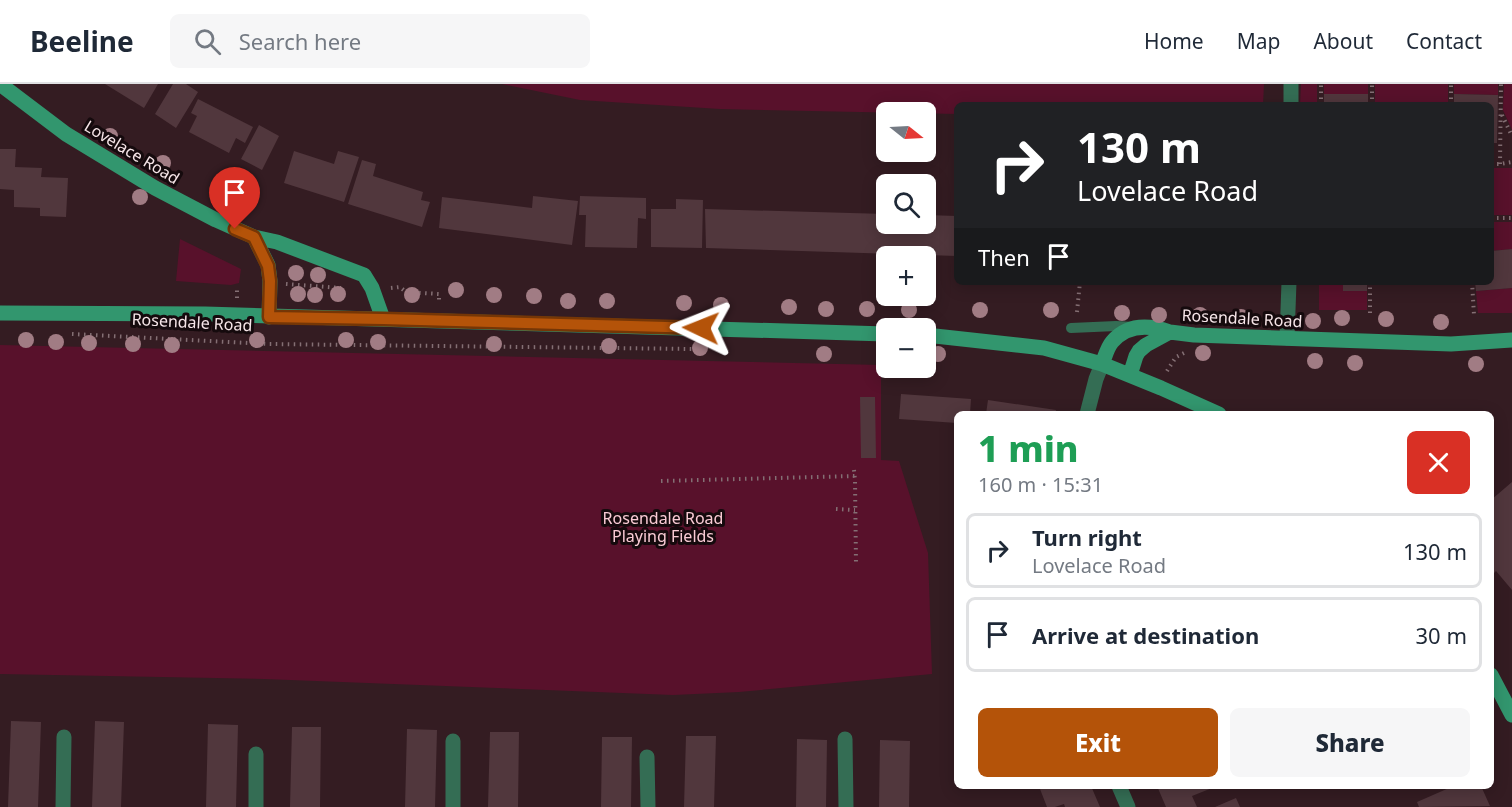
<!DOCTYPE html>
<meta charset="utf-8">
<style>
:root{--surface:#fff;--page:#f6f6f7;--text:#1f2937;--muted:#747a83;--line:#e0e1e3;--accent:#b45309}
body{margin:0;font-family:"Noto Sans",sans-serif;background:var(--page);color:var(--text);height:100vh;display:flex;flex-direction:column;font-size:22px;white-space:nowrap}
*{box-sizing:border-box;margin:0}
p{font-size:20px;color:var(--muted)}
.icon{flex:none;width:33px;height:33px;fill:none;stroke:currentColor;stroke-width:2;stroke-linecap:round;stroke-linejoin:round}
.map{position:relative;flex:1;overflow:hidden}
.panel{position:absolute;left:954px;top:327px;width:540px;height:378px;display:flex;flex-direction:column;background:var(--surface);border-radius:9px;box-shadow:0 3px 15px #0003}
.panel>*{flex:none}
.hud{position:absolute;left:954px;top:18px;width:540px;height:183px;border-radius:9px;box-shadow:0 3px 15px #0003;background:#202124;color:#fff;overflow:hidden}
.needle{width:39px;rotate:108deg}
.buttons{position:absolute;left:876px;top:18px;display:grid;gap:12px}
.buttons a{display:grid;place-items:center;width:60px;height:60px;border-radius:9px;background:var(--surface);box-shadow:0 3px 15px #0003;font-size:30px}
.pin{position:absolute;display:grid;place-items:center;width:51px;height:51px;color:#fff;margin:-62px -26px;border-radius:50% 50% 50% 0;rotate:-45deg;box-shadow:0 0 6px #0007}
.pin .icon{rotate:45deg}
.me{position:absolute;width:66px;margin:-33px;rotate:272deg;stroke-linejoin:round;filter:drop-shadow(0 0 4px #0008)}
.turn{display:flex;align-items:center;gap:21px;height:126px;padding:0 24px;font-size:27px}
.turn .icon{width:78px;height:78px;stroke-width:2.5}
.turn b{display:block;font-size:42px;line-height:51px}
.then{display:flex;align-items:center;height:57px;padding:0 24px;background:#0003;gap:12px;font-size:22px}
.round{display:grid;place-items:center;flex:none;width:63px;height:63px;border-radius:9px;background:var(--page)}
.overview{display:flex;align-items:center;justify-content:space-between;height:102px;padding:0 24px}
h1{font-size:36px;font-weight:800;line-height:45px;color:#1e9e55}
.action{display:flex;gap:12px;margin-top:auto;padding:12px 24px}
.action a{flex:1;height:69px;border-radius:9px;background:var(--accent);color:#fff;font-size:24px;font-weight:800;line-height:69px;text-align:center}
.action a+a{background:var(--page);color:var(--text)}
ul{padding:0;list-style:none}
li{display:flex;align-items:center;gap:18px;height:75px;margin:0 12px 9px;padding:0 12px;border:3px solid var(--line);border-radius:9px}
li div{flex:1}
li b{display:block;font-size:22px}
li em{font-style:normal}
header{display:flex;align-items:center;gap:36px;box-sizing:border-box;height:84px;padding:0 30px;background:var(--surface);border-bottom:2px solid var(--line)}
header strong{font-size:28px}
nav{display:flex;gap:33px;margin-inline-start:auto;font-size:21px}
.search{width:420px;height:54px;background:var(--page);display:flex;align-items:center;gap:15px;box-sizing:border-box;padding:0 21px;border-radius:9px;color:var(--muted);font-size:22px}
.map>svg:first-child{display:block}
.green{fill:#58112b}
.building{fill:#51373d}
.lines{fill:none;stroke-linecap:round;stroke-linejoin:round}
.path{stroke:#846f74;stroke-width:4;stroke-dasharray:1.5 4.5;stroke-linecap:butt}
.lane{stroke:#346d54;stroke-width:10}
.street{stroke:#346d54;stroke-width:15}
.secondary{stroke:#32966e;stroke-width:15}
.tree{fill:#a17c84}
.route-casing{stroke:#753606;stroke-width:15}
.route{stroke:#b45309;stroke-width:10}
.labels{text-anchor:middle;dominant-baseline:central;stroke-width:6;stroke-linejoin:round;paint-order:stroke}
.street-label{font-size:16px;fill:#f6e5e8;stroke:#150a0d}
.park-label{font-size:16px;fill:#facbd5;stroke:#150a0d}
</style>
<header>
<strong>Beeline</strong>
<div class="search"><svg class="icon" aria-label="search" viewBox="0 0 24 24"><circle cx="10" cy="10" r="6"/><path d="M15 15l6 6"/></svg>Search here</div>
<nav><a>Home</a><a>Map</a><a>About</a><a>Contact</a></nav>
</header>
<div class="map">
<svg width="1512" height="723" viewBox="0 0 1512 723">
<rect width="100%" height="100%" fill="#341c22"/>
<path class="green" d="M502,0H1264L1263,21H957V30L720,25L580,16Z
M1301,0H1317V21H1300Z
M1324,0H1368V10H1324Z
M1375,0H1448V21H1375Z
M1454,0H1498V11L1454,10Z
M1504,0H1512V46L1503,26Z
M1493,84H1512V131H1492Z
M1491,138H1512V165L1491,167Z
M180,155L241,185L239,199L231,201L176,197Z
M1319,198H1343V207H1367V226H1319Z
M1512,204V229H1478L1476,207Z
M0,261L881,281V376L899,377L928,469L932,590L739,608L673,611L264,595L0,590Z"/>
<path class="building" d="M105,0H158L144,24Z
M173,0H186L198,8L176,44L155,30Z
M1324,10H1368V21H1324Z
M1454,10L1498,11L1497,59H1491V21H1454Z
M198,15L253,43L245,59L236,54L229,69L189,48L197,32L191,29Z
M259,41L279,52L262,86L241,75Z
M0,65H16L15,83L42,84L41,93L68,94L66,133L40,132V124L14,123V106L0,105Z
M294,67L334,80L338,67L359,73L344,118L284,99Z
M362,76L376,80L373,92L423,108L421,116L430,118L422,143L348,120Z
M533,112L578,117L572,161L439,144L442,113L532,124Z
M580,112L646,114V135L638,134L637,164L585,163L586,131H579Z
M676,115L703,116L702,164L651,163V125H676Z
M705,125L886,130V140H926V131L957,132V172L706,164Z
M1512,165V204L1476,207L1475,198H1491V167Z
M1343,198H1367V207H1343Z
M901,310L971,315L970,330H957V339L899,335Z
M860,313H875L876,374H861Z
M988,316L1056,326L1055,330H986Z
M1512,398V506L1496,487L1491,492V416Z
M11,637L41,638L38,723H8Z
M95,637L124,638L121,723H92Z
M208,640L238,641L236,723H206Z
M292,643H321L320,723H290Z
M407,645L437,646L435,723H405Z
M490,648H519L518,723H488Z
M686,652H716L714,723H684Z
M602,653H632L631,723H601Z
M797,655L827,656L826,723H796Z
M880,656L910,657L909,723H879Z
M1047,702H1091L1100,723H1065L1064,720L1055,723H1047L1040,705Z
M1157,702H1217L1192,712L1197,723H1166Z
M1448,702H1481L1490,722L1419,723L1417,718L1449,704Z
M1236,714L1240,723H1215Z"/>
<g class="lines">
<path class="path" d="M1321,21V0
M1372,21V0
M1451,21V0
M1502,31L1512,52
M1491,80H1500L1512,78
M1500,80L1501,0
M1491,134H1512
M1472,198L1474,231
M286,200L341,204
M391,204L400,203L406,208L439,210V219
M237,214V206
M1077,228L1080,198
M1370,229V198
M72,250L268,260L694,265
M1167,287L1176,273L1184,269
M854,386L855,396L856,480
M661,397L855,392
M836,425L855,426"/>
<path class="lane" d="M1071,244L1116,242L1134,243"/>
<path class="street" d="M1291,21V0
M1287,254L1289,198
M1087,330L1096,295L1102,280
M845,655L846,723
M647,673L648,723
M1119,702L1128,723
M63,723L64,653
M256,723V670
M453,723V657"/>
<path class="secondary" d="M0,0L66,50L155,104L216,136L254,153L277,158L364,191L372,204L383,235
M254,153L268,181L270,197L269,233
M0,229L205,230L886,250
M926,251L1044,264L1102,280L1161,304L1219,330
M1102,280C1105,273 1107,264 1112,258C1128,239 1150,241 1170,248
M1130,291L1136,272L1139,267L1146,261L1170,248L1194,251L1451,260L1512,256
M1491,591L1512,631"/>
</g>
<g class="tree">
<circle cx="110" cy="52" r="8"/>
<circle cx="163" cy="79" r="8"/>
<circle cx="140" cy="113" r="8"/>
<circle cx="223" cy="114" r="8"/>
<circle cx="296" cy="189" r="8"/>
<circle cx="318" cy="191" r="8"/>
<circle cx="456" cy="206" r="8"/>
<circle cx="298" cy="210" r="8"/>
<circle cx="338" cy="210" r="8"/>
<circle cx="315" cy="211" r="8"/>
<circle cx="412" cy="211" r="8"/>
<circle cx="494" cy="211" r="8"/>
<circle cx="534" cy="212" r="8"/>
<circle cx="568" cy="217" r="8"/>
<circle cx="607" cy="217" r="8"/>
<circle cx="684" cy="219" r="8"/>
<circle cx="721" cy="221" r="8"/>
<circle cx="789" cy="223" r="8"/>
<circle cx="826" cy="225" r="8"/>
<circle cx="867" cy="225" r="8"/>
<circle cx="909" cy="226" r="8"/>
<circle cx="980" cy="226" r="8"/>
<circle cx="1051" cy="226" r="8"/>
<circle cx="1122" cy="229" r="8"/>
<circle cx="1159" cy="231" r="8"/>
<circle cx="1200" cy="231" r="8"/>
<circle cx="1241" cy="233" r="8"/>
<circle cx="1342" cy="234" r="8"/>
<circle cx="1386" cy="235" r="8"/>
<circle cx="1313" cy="237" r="8"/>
<circle cx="1441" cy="238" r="8"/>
<circle cx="26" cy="256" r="8"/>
<circle cx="257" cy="256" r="8"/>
<circle cx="346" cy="256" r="8"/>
<circle cx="56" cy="258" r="8"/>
<circle cx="378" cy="258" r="8"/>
<circle cx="89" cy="259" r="8"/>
<circle cx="133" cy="260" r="8"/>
<circle cx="494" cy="260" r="8"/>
<circle cx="172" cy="261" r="8"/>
<circle cx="609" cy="262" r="8"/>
<circle cx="700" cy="264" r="8"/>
<circle cx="1203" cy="269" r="8"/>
<circle cx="824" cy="270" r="8"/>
<circle cx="938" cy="270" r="8"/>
<circle cx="1315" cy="277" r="8"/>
<circle cx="1355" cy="279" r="8"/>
<circle cx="1476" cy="280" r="8"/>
</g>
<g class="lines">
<g class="route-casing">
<path id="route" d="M235,145L254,153L268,182L270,197L269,233L383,235L701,244"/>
</g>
<use href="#route" class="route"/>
</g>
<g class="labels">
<g class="street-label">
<text transform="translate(132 68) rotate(31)">Lovelace Road</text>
<text transform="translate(1242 234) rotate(3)">Rosendale Road</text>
<text transform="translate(192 238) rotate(3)">Rosendale Road</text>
</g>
<g class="park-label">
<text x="663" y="434">Rosendale Road<tspan x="663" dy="18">Playing Fields</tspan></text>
</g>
</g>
</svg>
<div class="buttons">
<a><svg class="needle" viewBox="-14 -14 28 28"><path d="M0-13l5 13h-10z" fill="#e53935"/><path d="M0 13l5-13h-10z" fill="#747a83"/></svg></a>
<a><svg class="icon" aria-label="search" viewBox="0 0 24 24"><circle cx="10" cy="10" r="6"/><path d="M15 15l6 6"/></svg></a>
<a>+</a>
<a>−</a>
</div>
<div class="pin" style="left:235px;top:145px;background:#d93025"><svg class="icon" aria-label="arrive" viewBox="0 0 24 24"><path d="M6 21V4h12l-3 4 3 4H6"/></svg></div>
<svg class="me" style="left:701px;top:244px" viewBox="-20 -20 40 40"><path d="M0-17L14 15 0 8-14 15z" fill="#b45309" stroke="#fff" stroke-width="4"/></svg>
<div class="hud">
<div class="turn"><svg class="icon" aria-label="right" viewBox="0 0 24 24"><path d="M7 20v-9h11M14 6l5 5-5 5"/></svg><div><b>130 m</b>Lovelace Road</div></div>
<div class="then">Then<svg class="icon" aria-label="arrive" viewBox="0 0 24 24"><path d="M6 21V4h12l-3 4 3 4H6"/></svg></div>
</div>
<section class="panel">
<div class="overview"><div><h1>1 min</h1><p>160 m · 15:31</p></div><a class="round" style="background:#d93025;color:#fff"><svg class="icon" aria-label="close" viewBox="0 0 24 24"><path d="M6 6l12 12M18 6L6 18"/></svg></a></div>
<ul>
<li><svg class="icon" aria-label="right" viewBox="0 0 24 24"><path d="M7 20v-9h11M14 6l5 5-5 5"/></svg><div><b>Turn right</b><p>Lovelace Road</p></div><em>130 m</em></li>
<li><svg class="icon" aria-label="arrive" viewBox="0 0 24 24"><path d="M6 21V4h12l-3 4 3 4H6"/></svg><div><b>Arrive at destination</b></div><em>30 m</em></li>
</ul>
<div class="action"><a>Exit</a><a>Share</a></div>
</section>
</div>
